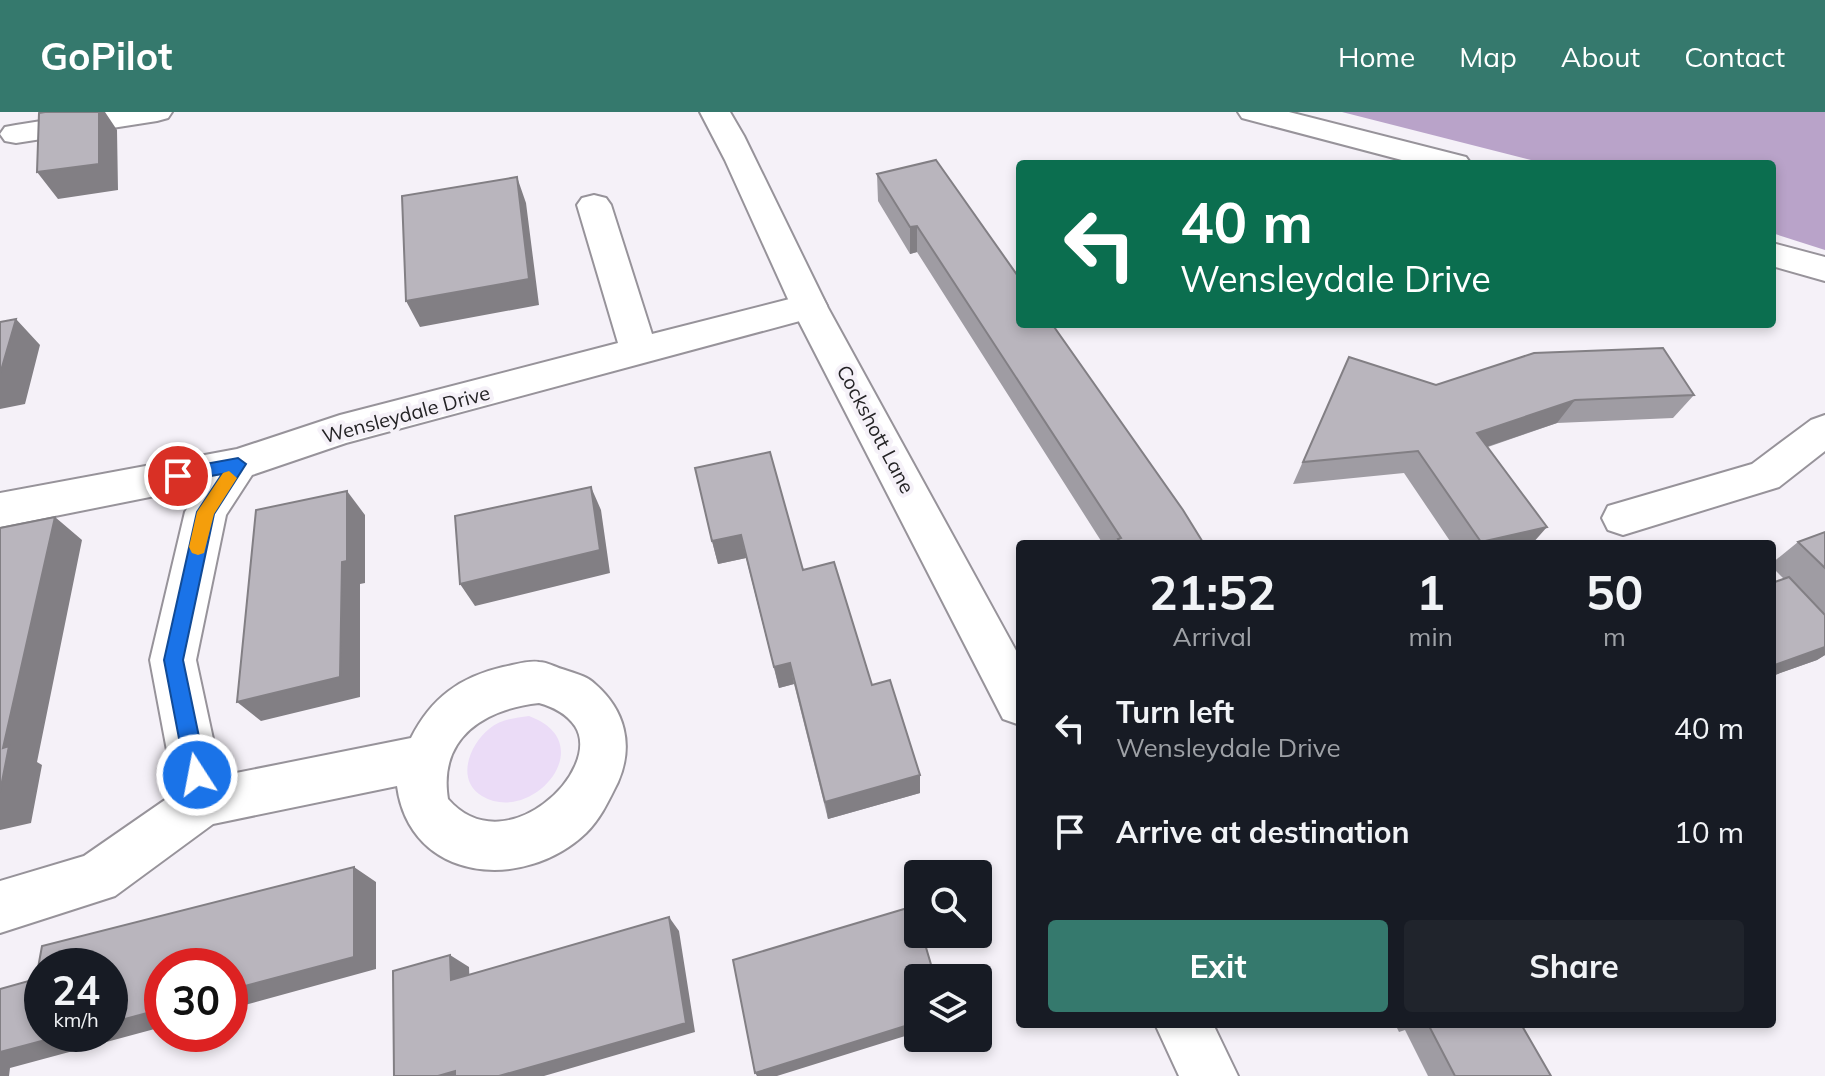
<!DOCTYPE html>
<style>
:root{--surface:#171b24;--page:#20242c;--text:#f1f3f6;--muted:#9ea1a6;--accent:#35796d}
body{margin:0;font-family:Mulish,sans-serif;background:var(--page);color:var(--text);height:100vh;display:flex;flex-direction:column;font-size:30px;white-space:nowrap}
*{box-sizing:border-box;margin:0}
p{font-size:26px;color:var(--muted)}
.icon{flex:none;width:44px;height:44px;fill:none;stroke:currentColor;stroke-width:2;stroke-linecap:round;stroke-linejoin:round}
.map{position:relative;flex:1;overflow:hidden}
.details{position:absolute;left:1016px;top:428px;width:760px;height:488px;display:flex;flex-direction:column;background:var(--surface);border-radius:8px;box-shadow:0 4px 12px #0003}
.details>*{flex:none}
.guide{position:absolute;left:1016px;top:48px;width:760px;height:168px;border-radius:8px;box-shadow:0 4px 12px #0003;background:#0b6e4f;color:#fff;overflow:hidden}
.tools{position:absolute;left:904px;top:748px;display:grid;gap:16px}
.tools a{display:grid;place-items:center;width:88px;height:88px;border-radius:8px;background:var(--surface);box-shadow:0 4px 12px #0003;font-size:40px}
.speed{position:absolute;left:24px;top:836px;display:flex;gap:16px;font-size:40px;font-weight:700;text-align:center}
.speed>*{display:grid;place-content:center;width:104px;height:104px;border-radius:50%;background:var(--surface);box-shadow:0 4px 12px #0003;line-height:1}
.speed small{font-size:20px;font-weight:400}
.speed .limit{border:12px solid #d22;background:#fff;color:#111}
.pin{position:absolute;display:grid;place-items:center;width:68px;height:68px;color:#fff;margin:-34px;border:4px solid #fff;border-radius:50%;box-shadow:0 2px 8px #0007}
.me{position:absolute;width:88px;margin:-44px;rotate:349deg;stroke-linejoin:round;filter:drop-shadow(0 0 6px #0008)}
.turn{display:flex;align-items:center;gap:28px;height:168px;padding:0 32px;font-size:36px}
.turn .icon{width:104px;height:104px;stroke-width:2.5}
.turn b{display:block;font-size:56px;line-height:68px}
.eta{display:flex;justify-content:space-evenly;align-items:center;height:136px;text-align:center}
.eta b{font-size:48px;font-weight:700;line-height:56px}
.cta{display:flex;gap:16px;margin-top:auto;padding:16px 32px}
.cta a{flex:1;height:92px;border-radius:8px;background:var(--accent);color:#fff;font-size:32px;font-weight:700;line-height:92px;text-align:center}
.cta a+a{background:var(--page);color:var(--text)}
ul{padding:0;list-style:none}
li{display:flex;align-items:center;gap:24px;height:104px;padding:0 32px}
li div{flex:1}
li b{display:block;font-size:30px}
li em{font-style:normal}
header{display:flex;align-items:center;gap:48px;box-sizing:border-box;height:112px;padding:0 40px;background:var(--accent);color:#fff}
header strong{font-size:38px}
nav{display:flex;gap:44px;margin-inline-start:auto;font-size:28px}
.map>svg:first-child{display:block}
.green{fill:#ebdcf7}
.forest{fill:#b9a3c9}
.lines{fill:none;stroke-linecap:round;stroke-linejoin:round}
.minor-casing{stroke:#97939a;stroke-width:4}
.tertiary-casing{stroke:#97939a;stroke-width:4}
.minor{fill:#fff;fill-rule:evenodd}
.tertiary{fill:#fff;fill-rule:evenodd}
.wall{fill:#9f9ca3}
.shaded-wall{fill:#827f84}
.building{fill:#b9b5bd;stroke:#827f84;stroke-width:2}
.route{fill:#1a73e8;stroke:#114b97;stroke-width:2}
.slow{fill:#f59e0b}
.labels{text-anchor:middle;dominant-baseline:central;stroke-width:8;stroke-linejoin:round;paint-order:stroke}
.street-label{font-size:20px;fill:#242325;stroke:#f5f1f8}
</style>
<header>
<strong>GoPilot</strong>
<nav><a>Home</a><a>Map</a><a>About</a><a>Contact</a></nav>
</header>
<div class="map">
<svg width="1825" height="964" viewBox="0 0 1825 964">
<rect width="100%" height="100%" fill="#f5f1f8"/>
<path class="green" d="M529,604C603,631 532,714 482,684C455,668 470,632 489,617C501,607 515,606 529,604Z"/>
<path class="forest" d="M1342,0H1825V138L1772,121V52H1547Z"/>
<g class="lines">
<g class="minor-casing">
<path id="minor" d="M98,0H172L168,6L157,9L16,31L5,29L0,22L5,15L16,13Z
M594,83L606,86L611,93L652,222L809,182L822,185L827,194L822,203L346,331L252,363L226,403L196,548L221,664L411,626C431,586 460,565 503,555C514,553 528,548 539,550C547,550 555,555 562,557C574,561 587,564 595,572C625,598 634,633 618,670C609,688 601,706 586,721C524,780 410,771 397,674L213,712L115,784L0,821V769L84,744L175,681L150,548L185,400L200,375L0,415V381L237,337L340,303L618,231L577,93L582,86ZM539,591C553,595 566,601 575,614C604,658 505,753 448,687C438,625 485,597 539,591Z
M1825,303V339L1779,375L1623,423L1608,418L1602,406L1608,394L1752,352L1811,308Z"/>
</g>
<g class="tertiary-casing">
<path id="tertiary" d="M700,0H730L744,24L828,196L1020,546V613L1003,607L792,196L725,48Z
M1238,0H1289L1466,45L1471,52H1417L1242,6Z
M1772,131L1825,145V169L1772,154Z
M1155,912H1213L1238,964H1179Z"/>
</g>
<use href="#minor" class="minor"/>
<use href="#tertiary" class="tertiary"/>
</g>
<path class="wall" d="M877,62L1204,432H1103L917,140L910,142L878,89Z
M1349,245L1436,273L1694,283L1673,306L1557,311L1488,335L1532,432H1452L1404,361L1293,372Z
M1825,420V543L1817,548L1772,564V471L1784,467L1772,455V451L1798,430Z
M712,429L803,458L872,573L920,681L828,707L794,572L779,576L746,446L718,452Z
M1395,912H1521L1551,964H1428L1405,918L1399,920Z"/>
<path class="shaded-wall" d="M99,0H105L117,18L118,78L58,87L37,60Z
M517,65L526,91L539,193L420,215L406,189Z
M917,114V140L910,142V115Z
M16,207L40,233L25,292L0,297V262Z
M1575,288L1557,311L1462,343L1477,321Z
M591,375L601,398L610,461L475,494L460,472Z
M347,379L365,403V471L360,472V585L261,609L237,590L342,450Z
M55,405L82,428L37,650L42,653L31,711L0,718V680L3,636Z
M1547,415L1532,432H1479L1481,430Z
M741,423L746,446L718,452L712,429Z
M1825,535V543L1817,548L1772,564V554Z
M790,551L794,572L779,576L774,555Z
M920,663V681L828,707L825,690Z
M354,755L376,770V857L230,897V878Z
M669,805L679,819L695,920L544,964H499Z
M450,843L469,855L470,880L451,868Z
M162,897V915L10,956L9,964H0V940L68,922H110V911Z
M918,910V920L777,964H757L755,961Z
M455,959L468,964H438Z"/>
<path class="building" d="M45,0H99V52L37,60L39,1Z
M936,48L1020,167V212H1052L1183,398L1204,432H1121L1118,427L1121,426L917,114L910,115L877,62Z
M517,65L529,167L406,189L402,84Z
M16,207L0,262V210Z
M1663,236L1694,283L1575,288L1477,321L1547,415L1481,430L1418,339L1303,350L1349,245L1436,273L1534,241Z
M770,340L803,458L834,450L872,573L890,568L920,663L825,690L790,551L774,555L741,423L712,429L695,356Z
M591,375L600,438L460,472L455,404Z
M347,379V449L342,450L340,565L237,590L256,398Z
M55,405L3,636L9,634L0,680V416Z
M1825,420V456L1798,430Z
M1789,465L1825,503V535L1772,554V471Z
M354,755V845L230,878V854H162V897L110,911V854H42V922H68L0,940V877L36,867L42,834Z
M914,794L918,808V822H922L935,866H918V910L755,961L733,848Z
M669,805L686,911L499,964H455V959L438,964H394L393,859L450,843L451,868Z
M1428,912H1521L1551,964H1455Z"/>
<path class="route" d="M238,346L246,352L214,402L183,548L207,663L204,669L197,672L189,669L186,663L164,548L197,400L222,362L178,370L170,364L178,357Z"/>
<path class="slow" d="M229,359L237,366L214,402L204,441L198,443L192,441L189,435L197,400L223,361Z"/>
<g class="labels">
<g class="street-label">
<text transform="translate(406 302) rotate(-15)">Wensleydale Drive</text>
<text transform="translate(876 317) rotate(62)">Cockshott Lane</text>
</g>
</g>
</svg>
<div class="tools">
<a><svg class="icon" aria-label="search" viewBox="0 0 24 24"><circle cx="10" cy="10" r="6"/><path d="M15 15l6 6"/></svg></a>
<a><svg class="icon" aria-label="layers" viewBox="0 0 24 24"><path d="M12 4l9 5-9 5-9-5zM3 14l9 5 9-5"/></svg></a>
</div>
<div class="speed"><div>24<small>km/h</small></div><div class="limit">30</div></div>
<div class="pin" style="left:178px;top:364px;background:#d93025"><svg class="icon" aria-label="arrive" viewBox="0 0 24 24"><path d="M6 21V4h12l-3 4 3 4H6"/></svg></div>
<svg class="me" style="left:197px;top:663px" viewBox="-20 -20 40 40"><circle r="17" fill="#1a73e8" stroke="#fff" stroke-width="3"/><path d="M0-11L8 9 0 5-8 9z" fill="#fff"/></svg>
<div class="guide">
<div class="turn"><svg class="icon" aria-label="left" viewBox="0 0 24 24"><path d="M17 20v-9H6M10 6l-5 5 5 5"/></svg><div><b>40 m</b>Wensleydale Drive</div></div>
</div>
<section class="details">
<div class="eta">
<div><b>21:52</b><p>Arrival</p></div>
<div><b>1</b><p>min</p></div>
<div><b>50</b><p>m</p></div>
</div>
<ul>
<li><svg class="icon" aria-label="left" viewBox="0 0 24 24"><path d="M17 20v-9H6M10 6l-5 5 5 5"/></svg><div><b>Turn left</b><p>Wensleydale Drive</p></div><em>40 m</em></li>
<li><svg class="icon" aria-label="arrive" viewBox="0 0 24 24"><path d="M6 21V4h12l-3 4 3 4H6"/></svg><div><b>Arrive at destination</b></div><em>10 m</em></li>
</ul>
<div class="cta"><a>Exit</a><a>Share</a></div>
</section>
</div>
